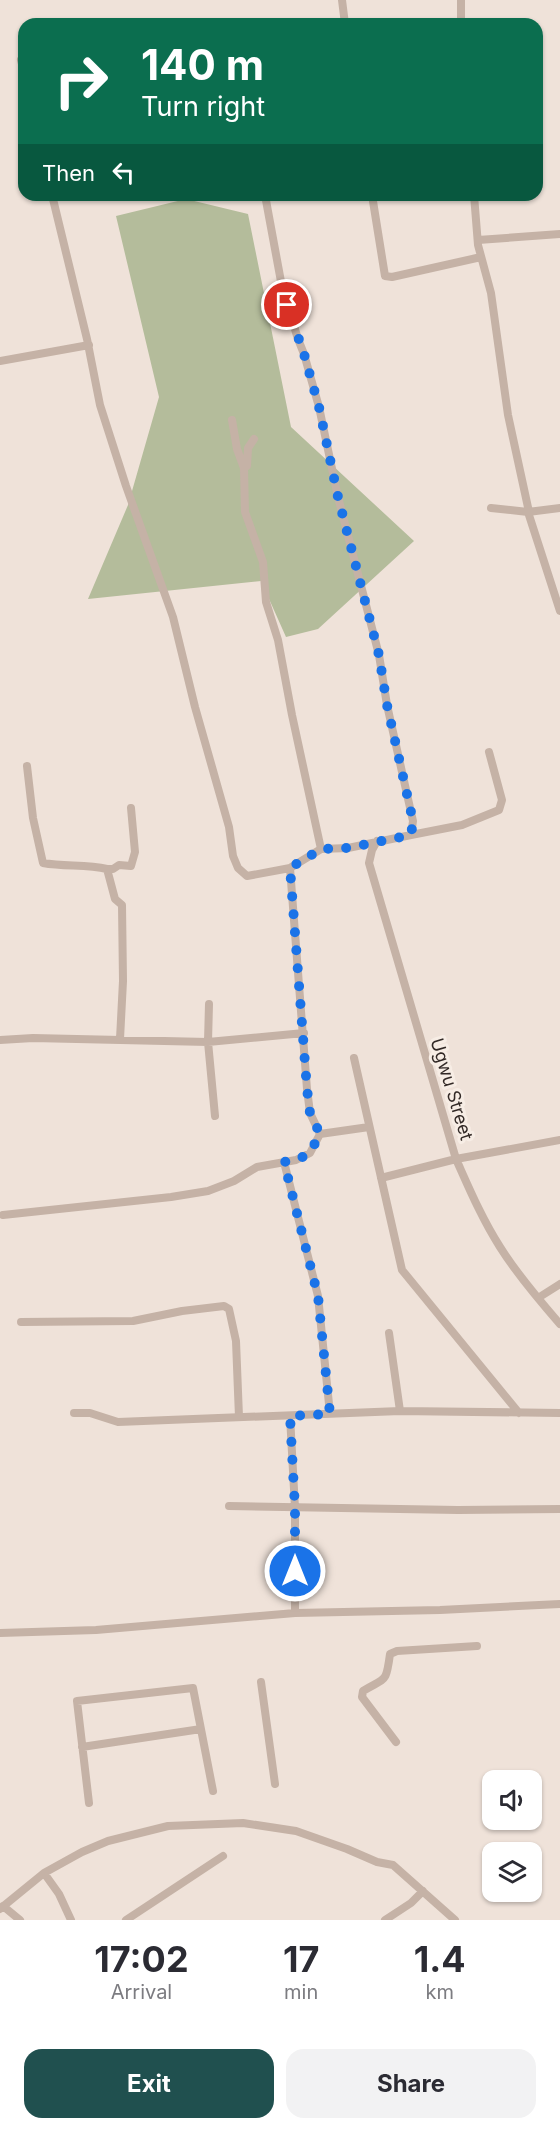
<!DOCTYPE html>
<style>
:root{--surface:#fff;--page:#f2f2f3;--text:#2b2b33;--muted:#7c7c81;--accent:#20504f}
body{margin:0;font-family:Inter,sans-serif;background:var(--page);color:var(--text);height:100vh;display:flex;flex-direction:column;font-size:22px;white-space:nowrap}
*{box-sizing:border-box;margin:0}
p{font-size:20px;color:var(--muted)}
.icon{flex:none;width:33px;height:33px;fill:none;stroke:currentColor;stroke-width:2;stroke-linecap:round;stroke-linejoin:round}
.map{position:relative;height:1920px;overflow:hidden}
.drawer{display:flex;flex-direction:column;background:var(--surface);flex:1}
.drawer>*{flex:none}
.top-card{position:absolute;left:18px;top:18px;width:525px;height:183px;border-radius:18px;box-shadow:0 2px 4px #0004;background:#0b6e4f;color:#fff;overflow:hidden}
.fabs{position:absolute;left:482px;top:1770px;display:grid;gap:12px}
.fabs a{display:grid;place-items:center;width:60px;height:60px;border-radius:12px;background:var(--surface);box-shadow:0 2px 4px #0004;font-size:30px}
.pin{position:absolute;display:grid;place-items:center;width:51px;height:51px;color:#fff;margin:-26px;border:3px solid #fff;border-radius:50%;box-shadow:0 2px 6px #0007}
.me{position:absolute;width:66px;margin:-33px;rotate:0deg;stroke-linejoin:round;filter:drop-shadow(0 0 4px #0008)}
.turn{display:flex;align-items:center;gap:21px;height:126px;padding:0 24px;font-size:27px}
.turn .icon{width:78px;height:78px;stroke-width:2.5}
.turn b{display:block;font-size:42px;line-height:51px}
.then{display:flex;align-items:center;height:57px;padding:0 24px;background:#0003;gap:12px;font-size:22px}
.eta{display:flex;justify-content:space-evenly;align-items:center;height:102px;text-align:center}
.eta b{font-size:36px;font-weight:700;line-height:42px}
.primary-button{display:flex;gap:12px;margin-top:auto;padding:12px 24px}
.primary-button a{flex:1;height:69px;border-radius:18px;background:var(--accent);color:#fff;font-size:24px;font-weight:700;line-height:69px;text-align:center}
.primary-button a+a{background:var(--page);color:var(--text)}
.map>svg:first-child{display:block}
.green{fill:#b4bc9b}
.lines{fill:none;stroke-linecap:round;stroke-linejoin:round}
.minor{stroke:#c5b2a6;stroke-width:8}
.route{stroke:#1a73e8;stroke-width:10;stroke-dasharray:0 18}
.labels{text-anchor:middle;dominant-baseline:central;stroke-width:6;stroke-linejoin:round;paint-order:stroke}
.street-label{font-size:18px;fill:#322926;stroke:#f7ede5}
</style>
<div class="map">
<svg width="560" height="1920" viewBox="0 0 560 1920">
<rect width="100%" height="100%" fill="#efe2d9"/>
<path class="green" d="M186,199L248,214L291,427L414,541L318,629L286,637L261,581L88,599L128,505L159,397L116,216Z"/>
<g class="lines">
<path class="minor" d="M342,0L345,24
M461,0V24
M21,60L24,72
M52,195L87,339L100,405L126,486L173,617L195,707L229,827L233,856L238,868L247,876L290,868L321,849L348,848L411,835L413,821L387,705L379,655L338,497L319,407L304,354L298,339L282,287L265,195
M372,195L385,276L392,277L481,257
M474,195L478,245L491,293L508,415L529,512
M478,240L560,234
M0,361L89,345
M232,420L237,449L244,468L245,512L263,562L266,602L278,640L292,715L321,849
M244,468L247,466L248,448L254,439
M491,508L528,512L560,508
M528,512L560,611
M27,766L33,818L43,863C65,867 86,864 107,869L115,899L122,905L123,981L120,1039
M411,835L462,825L499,810L502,800L489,752
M377,841L372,850L369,863L456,1159C469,1188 482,1219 500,1247C517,1274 539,1300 560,1324
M290,868L307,1089L310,1113L320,1134
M107,869H113L119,865L131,866L135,852L131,808
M209,1004L208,1042L215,1116
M0,1040L33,1038L208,1042L304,1033
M354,1058L402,1270L519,1413
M284,1162L318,1296L330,1414
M381,1178L456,1159L560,1140
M3,1215L171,1197L208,1191L234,1181L257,1167L296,1160L310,1153L320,1134L369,1127
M538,1298L560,1284
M21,1322L133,1321L182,1311L224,1306L229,1309L236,1341L239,1417
M389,1333L400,1411
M74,1413H90L118,1422L400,1411L560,1413
M290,1416L295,1508V1613
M229,1506L458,1510L560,1509
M0,1633L96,1630L295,1613L440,1610L560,1604
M261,1682L275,1784
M396,1742L362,1697L363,1691C386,1677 386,1684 390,1654L397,1651L477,1646
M82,1747L201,1729
M89,1803L77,1701L193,1688L213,1791
M44,1873L59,1894L71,1920
M3,1906L20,1920
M0,1909L44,1873L82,1852L108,1841L168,1826L243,1823L296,1831L347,1849L377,1862L393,1865L455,1920
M126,1920L223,1856
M385,1920L411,1903L423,1891"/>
</g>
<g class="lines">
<path class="route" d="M287,305L304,354L319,407L338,497L379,655L387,705L413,821L411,835L348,848L321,849L290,868L307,1089L310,1113L320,1134C309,1155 307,1158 284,1162L318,1296L330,1414L290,1416L295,1508V1571"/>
</g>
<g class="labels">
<g class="street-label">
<text transform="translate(452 1089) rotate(73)">Ugwu Street</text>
</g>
</g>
</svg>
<div class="fabs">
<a><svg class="icon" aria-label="sound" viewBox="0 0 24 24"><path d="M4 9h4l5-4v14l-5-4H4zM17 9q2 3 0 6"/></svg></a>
<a><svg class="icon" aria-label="layers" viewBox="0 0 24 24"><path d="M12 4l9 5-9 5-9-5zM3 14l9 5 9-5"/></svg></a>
</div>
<div class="pin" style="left:287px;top:305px;background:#d93025"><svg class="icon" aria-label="arrive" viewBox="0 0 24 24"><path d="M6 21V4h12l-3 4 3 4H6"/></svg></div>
<svg class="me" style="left:295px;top:1571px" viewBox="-20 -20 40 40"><circle r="17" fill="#1a73e8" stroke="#fff" stroke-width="3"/><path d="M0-11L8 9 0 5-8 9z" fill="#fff"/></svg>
<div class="top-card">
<div class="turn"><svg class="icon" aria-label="right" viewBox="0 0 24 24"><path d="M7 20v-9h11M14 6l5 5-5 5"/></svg><div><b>140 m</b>Turn right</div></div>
<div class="then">Then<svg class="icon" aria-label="left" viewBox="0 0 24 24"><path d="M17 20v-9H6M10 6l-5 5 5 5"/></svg></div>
</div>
</div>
<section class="drawer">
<div class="eta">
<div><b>17:02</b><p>Arrival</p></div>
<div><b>17</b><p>min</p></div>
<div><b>1.4</b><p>km</p></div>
</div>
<div class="primary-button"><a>Exit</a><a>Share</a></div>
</section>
